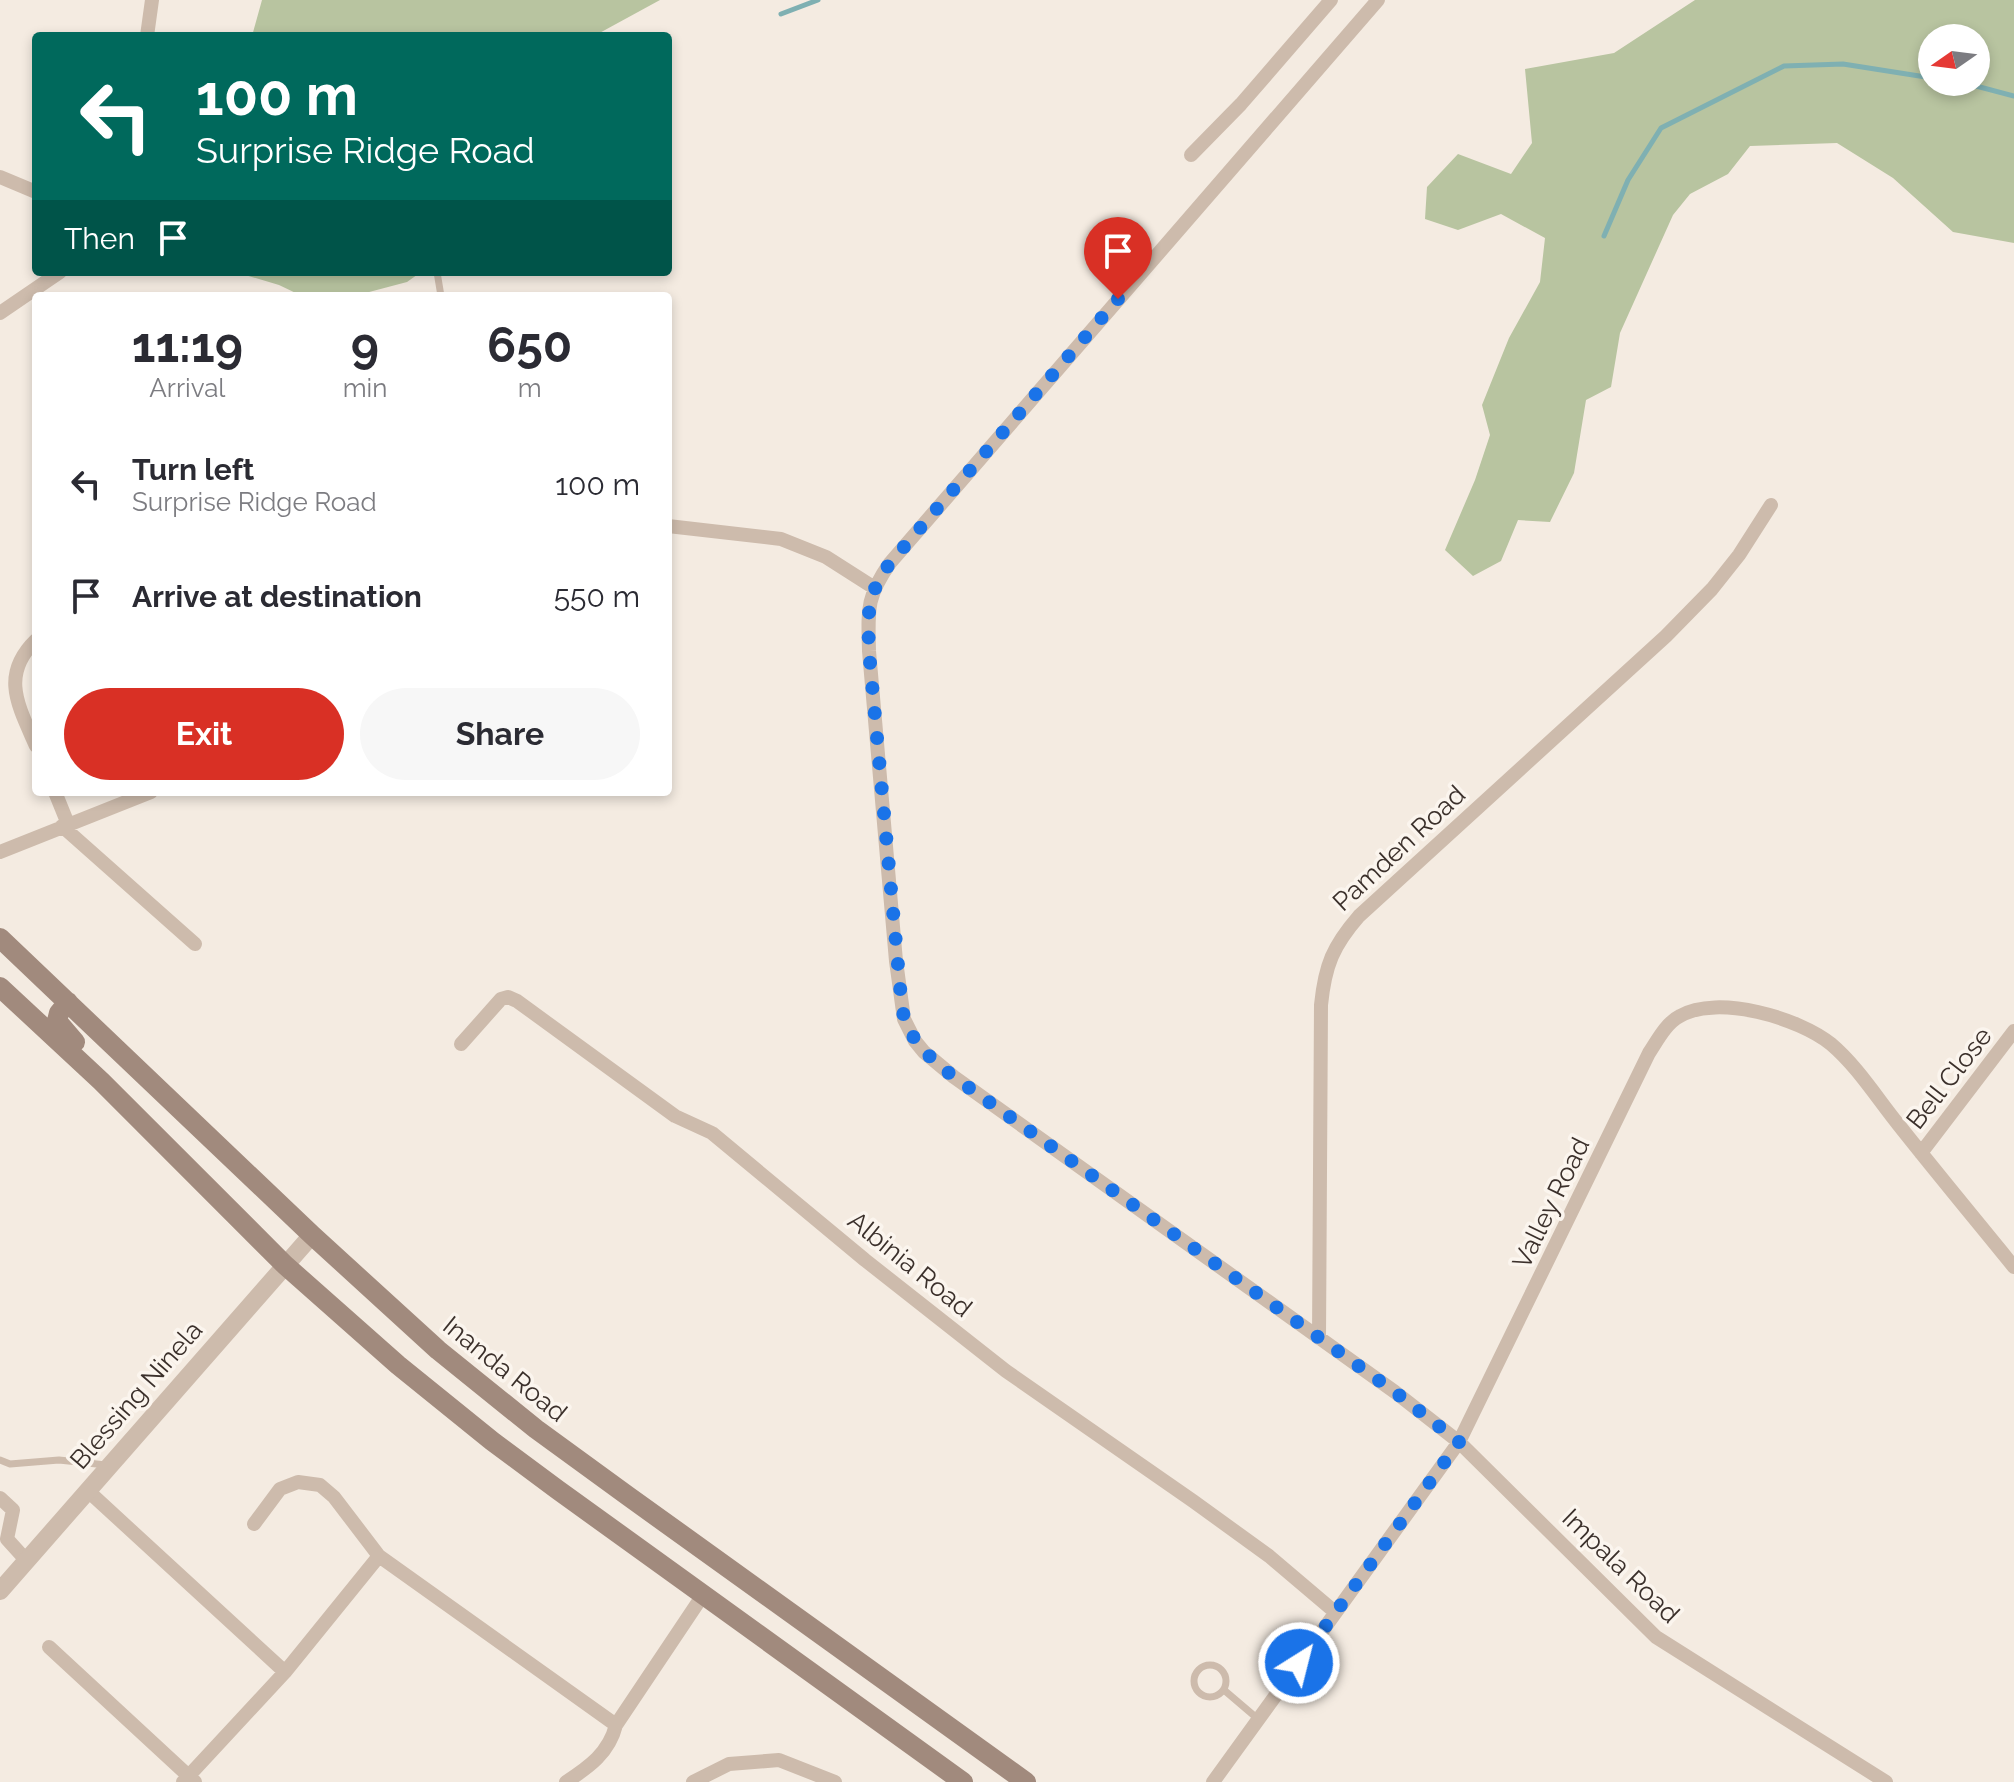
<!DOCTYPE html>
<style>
:root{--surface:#fff;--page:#f7f7f7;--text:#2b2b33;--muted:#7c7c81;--accent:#d93025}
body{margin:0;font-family:Raleway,sans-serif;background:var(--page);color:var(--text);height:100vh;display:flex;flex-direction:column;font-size:30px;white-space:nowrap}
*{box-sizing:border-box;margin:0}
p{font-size:26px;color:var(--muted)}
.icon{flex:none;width:44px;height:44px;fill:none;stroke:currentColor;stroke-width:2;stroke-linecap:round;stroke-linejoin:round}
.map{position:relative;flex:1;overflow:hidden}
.sheet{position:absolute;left:32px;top:292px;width:640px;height:504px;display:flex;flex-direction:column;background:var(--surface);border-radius:8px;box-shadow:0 4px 12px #0003}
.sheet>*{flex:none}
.guide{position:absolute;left:32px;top:32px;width:640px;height:244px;border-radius:8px;box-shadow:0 4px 12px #0003;background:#00695c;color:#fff;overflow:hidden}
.needle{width:52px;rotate:256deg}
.controls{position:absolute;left:1918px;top:24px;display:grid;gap:16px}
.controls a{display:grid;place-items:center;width:72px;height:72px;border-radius:50%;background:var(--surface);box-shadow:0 4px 12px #0003;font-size:40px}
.pin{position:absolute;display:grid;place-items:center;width:68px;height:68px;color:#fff;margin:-82px -34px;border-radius:50% 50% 50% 0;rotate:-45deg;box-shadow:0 0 8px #0007}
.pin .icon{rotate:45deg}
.me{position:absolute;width:88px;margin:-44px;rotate:36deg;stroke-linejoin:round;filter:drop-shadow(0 0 6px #0008)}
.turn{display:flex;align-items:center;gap:28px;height:168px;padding:0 32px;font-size:36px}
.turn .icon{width:104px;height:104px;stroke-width:2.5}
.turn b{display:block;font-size:56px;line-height:68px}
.then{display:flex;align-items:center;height:76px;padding:0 32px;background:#0003;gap:16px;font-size:30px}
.eta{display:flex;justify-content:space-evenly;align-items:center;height:136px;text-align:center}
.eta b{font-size:48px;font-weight:700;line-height:56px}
.action{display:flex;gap:16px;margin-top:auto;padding:16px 32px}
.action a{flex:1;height:92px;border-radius:48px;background:var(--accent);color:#fff;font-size:32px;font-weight:700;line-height:92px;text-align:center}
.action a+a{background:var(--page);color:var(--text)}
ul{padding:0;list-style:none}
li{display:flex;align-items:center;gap:24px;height:112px;padding:0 32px}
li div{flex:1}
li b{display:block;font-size:30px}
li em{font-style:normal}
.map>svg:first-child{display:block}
.green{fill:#b8c4a0;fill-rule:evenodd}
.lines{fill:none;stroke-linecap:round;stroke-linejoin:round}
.stream{stroke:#7fb0b2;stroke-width:5}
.service{stroke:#cdbbac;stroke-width:7}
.minor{stroke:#cdbbac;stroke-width:14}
.tertiary{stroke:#cdbbac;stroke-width:18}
.secondary{stroke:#a18a7d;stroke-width:20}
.route{stroke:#1a73e8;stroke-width:14;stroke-dasharray:0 25.2}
.labels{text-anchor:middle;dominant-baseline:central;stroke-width:7;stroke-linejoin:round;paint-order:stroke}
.street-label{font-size:26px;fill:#3b302b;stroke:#fbf5ee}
</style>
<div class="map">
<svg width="2014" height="1782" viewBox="0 0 2014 1782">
<rect width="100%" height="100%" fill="#f4ebe1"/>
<path class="green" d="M262,0H660L594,36H252Z
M1695,0H2014V243L1953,232L1893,178L1837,143L1750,146L1728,174L1690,194L1673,215L1620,333L1611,387L1586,400L1574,473L1550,522L1518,520L1501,561L1473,576L1445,550L1475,480L1490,435L1482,405L1509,338L1540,282L1545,238L1501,214L1458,230L1425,219L1427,187L1458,154L1511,174L1532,143L1525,69L1614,53ZM1976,38V82H1932V38Z
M235,272H421L407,282L354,296H302L279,285Z"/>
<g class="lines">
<path class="stream" d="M781,14L818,0
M1961,82L2014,96
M1604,236L1628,180L1661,128L1784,66L1843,64L1932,78"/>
<path class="service" d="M437,272L441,296
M0,1460L10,1464L59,1460L106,1465
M1194 1681a16 16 0 1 1 32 0a16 16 0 1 1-32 0Z
M1224,1690L1258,1719"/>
<path class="minor" d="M1378,0L890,563C866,597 868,610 869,651L896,961L904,1019L915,1041L924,1052L954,1077L1395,1392L1459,1442L1656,1637L1886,1782
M147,36L152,0
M1191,155L1241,104L1331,0
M0,177L36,192
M0,313L60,272
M668,526L781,539L826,557L873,587
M36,640C0,675 18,705 36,746
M55,792L68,824
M62,826L195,944
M0,852L151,792
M461,1044L501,999L508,997L517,1001L675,1116L712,1133L865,1260L1006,1371L1193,1501L1269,1556L1335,1612
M1921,1153L2014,1031
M1319,1338L1321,1005C1325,965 1333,946 1359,916L1666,636L1712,589L1739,555L1771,505
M87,1490L285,1672
M0,1498L13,1510L7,1539L26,1560
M254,1524L280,1489L298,1482L320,1485L334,1497L379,1556L616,1725
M49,1647L195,1782
M183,1782L285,1672L379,1556
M566,1782C589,1767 609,1753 616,1725L703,1595
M693,1782L729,1764L779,1760L835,1782
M1213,1782L1459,1442L1649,1053C1657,1041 1666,1023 1680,1016C1718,994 1799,1018 1831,1044C1857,1066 1877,1098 1898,1124C1936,1172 1975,1219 2014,1267"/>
<path class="tertiary" d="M0,1591L312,1235"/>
<path class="secondary" d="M0,938L312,1235L438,1350L536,1429L628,1496L1026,1782
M0,987L101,1081L285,1265L398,1365L492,1441L558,1490L963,1782
M68,1002L59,1013L57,1021L75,1042"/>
</g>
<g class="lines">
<path class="route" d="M1118,299L890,563C866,597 868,611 869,651L902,1008C908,1040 930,1058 954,1077L1395,1392L1459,1442L1299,1663"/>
</g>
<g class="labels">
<g class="street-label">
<text transform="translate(1399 848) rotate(-43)">Pamden Road</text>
<text transform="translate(1949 1078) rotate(-52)">Bell Close</text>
<text transform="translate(1551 1203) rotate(-64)">Valley Road</text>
<text transform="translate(910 1264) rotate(39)">Albinia Road</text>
<text transform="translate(505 1369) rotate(39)">Inanda Road</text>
<text transform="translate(136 1395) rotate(-49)">Blessing Ninela</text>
<text transform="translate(1621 1566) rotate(44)">Impala Road</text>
</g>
</g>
</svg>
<div class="controls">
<a><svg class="needle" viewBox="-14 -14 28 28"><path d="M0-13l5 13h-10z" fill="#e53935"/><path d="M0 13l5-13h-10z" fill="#7c7c81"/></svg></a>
</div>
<div class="pin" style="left:1118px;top:299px;background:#d93025"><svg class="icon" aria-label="arrive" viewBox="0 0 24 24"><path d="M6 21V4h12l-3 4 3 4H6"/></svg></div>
<svg class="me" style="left:1299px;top:1663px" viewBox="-20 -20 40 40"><circle r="17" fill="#1a73e8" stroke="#fff" stroke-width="3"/><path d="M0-11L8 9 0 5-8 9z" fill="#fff"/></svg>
<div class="guide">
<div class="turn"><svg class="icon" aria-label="left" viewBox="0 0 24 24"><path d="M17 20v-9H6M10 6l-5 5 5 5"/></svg><div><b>100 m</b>Surprise Ridge Road</div></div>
<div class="then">Then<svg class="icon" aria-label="arrive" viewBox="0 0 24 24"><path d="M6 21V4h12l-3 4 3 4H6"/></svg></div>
</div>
<section class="sheet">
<div class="eta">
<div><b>11:19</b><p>Arrival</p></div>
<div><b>9</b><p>min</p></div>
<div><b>650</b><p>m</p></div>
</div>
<ul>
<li><svg class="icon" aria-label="left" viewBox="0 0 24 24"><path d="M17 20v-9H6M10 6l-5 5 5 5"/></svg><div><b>Turn left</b><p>Surprise Ridge Road</p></div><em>100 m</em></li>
<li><svg class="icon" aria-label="arrive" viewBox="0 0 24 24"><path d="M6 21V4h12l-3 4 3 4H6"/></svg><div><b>Arrive at destination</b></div><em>550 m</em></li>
</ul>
<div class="action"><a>Exit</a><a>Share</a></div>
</section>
</div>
